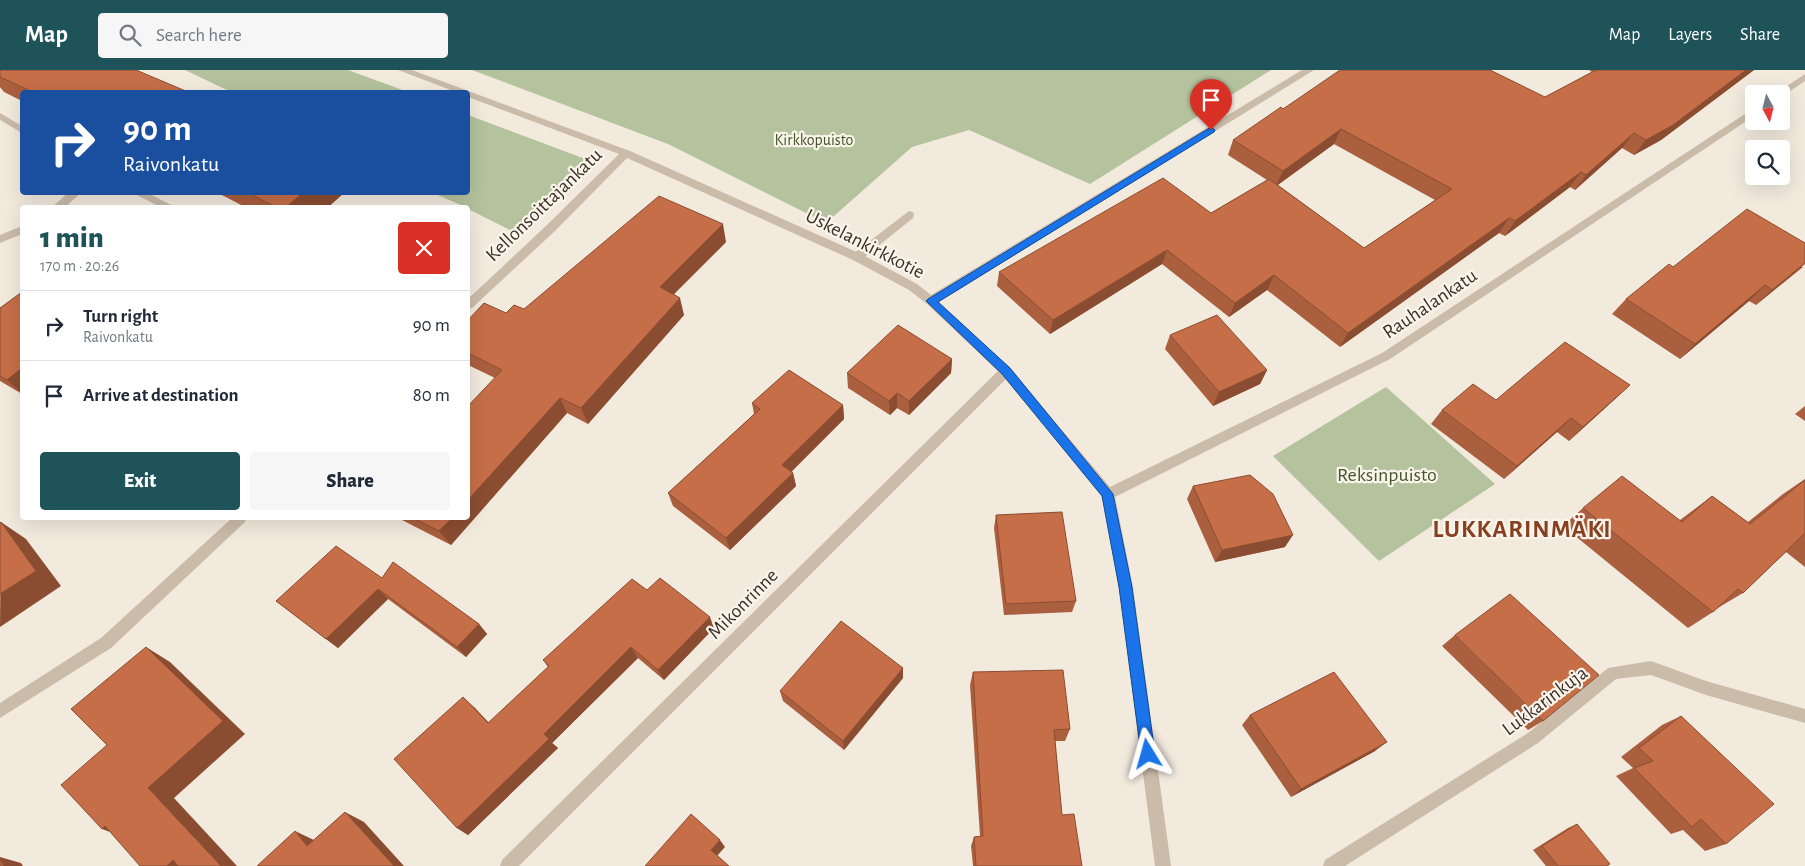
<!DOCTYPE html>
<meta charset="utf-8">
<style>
:root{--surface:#fff;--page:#f6f6f7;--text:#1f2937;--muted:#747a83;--line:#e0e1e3;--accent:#1e535a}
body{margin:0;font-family:"Alegreya Sans",sans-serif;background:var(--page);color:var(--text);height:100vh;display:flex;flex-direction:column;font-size:19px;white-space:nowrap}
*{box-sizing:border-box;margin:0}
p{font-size:16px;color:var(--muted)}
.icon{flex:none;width:28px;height:28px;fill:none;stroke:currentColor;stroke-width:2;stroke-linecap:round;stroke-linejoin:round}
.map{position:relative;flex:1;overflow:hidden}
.panel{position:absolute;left:20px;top:135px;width:450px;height:315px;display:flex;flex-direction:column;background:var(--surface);border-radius:5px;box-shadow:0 5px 20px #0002}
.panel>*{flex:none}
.top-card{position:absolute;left:20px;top:20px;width:450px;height:105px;border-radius:5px;box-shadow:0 5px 20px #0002;background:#1a4fa0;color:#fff;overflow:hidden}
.needle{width:32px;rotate:173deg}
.controls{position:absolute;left:1745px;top:15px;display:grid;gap:10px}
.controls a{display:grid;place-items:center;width:45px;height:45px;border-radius:5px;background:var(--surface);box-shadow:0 5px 20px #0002;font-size:25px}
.pin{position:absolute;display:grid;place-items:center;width:42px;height:42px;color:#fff;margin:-51px -21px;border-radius:50% 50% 50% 0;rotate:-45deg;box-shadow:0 0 5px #0007}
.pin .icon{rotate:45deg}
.me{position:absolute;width:55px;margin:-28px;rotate:352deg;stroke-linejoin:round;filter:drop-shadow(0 0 4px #0008)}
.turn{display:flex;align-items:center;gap:18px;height:105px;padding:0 20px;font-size:22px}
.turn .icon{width:65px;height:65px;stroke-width:2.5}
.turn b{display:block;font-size:35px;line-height:42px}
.round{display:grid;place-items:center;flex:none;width:52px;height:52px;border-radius:5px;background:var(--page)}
.head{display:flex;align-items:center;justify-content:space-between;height:85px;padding:0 20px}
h1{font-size:30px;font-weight:800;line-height:38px;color:var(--accent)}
.cta{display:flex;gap:10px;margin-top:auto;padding:10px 20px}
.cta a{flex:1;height:58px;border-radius:5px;background:var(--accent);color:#fff;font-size:20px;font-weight:800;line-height:58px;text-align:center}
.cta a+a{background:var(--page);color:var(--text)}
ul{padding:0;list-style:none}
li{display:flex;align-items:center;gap:15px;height:70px;padding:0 20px;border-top:1px solid var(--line)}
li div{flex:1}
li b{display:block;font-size:19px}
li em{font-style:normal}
header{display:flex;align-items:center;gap:30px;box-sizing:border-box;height:70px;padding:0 25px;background:var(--accent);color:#fff}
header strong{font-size:24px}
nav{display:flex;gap:28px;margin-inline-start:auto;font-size:18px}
.search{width:350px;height:45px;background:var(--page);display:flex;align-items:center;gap:12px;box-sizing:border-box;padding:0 18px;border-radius:5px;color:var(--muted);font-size:19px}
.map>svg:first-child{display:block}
.green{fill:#b4c29d}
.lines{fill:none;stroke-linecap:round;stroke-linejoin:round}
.lane{fill:#cbbba9;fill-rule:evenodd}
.street{fill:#cbbba9;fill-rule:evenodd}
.wall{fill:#aa5f3e;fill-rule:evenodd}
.shaded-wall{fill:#8b4d32}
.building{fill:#c66e48;stroke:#8b4d32}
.route{fill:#1a73e8;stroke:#114b97}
.labels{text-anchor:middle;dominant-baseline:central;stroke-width:4.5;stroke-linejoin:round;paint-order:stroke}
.far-park-label{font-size:16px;fill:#45572d;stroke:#faf4ea}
.street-label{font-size:20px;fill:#382f29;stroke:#faf4ea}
.park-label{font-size:20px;fill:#45572d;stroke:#faf4ea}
.district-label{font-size:25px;font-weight:bold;letter-spacing:1px;fill:#884022;stroke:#faf4ea}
</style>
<header>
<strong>Map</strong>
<div class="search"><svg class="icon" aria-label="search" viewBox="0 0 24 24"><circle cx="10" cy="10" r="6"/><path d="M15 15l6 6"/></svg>Search here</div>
<nav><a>Map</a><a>Layers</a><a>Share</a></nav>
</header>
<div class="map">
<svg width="1805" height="796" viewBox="0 0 1805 796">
<rect width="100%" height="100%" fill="#f3eade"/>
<path class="green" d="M185,0H348L408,22H231Z
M472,0H1271L1090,114L969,60L912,77L826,153L668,74Z
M468,45L596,93L522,166L468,139V138L433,123L468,122Z
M1386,317L1495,414L1379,491L1273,386Z"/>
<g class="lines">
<path class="lane" d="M0,43L22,56V63L0,50Z
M131,122H146L177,138H162Z
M909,141L913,142L914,145L913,148L861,190H853L852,187L853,184Z"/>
<path class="street" d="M398,0H412L630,81L861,184L917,214L931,225L1302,0H1314L939,232L1010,298L1110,417L1382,283L1754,38V46L1390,289L1115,427L1133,517L1171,796H1155L1119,517L1102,426L1006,309L519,796H500L502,790L998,301L927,234L909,220L853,190L627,88L556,160L472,238L468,239V229L548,154L619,84L468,27V22H456Z
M1805,4V11L1783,26L1781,27V24H1775Z
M69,122H82L64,138H51Z
M22,156V164L0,173V165Z
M232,448H246L245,452L111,578L0,648V633L101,568Z
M1651,591L1706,611L1805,639V653L1706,625L1651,605L1616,609L1538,673L1345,796H1323L1325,790L1528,663L1608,598Z"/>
</g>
<path class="wall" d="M0,0L188,22H22V31L4,22L0,17Z
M1589,0H1754L1661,70L1634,85L1622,78L1575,120L1570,117L1505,166L1499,163L1340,277L1267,220L1229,247L1162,194L1050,264L997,216L999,202L1211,143L1267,110L1228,85L1233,70L1283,39L1545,27L1592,2ZM1334,74L1435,130L1364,178L1278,115Z
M216,122H345L327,138H247Z
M726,172L674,224L684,245L588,354L567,343L451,475L398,448H468L495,308L468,295V250L524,239Z
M1673,197H1803L1756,235L1749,231L1680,289L1612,244L1626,229Z
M22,222V324L0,311V238Z
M1170,265L1267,300L1260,314L1213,336L1165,279Z
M952,289L951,303L909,345L897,338L890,345L848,318L847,303Z
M1630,315L1615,329L1569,371L1557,362L1504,409L1431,354L1442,340L1496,330Z
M752,333L843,335L844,349L792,401L793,403L796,416L730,480L673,436L668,423L754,344Z
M1805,336V351L1795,344Z
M1805,409V497L1786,482L1743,523L1716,539L1713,542L1688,558L1563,456L1583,438L1680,450L1712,426L1748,452L1783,424Z
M1193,416L1285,477L1215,492L1187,429Z
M996,445L1076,531L1072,542L1004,545L994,458Z
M382,508L479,554L487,564L466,587L388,529L338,578L276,531Z
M714,558L664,610L638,588L552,673L558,678L468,765L457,758L474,637L489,653L548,597L543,590Z
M1455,565L1543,651L1528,660L1442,576Z
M903,598V608L844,680L783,631L780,621Z
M973,602L1070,659L1065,671H1055L1062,745L1082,796H973L971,776L974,767L980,766L970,615Z
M1250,645L1375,681L1291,727L1242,655Z
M1681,646L1726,774L1705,781L1683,760L1671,764L1616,706L1633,698L1621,687L1662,655Z
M1577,754L1607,796H1546L1533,780L1568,758Z"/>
<path class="shaded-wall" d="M1746,0H1754L1661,70L1634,85L1646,70Z
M1341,59L1334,74L1276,116L1283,101Z
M1634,63L1622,78L1575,120L1586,105Z
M1581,102L1570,117L1505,166L1515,151Z
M304,122H345L327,138H285Z
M1509,148L1499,163L1340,277L1348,263Z
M723,154L726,172L665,233L660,217Z
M1167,180L1162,194L1050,264L1053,250Z
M1805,193V194L1756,235L1772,220Z
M1274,205L1267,220L1229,247L1235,233Z
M1765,215L1749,231L1680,289L1695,274Z
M680,228L684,245L588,354L581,338Z
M952,289L951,303L909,345V331Z
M22,298V323L7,310Z
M1267,300L1260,314L1213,336L1219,322Z
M1630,315L1615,329L1569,371L1583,357Z
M897,323V338L890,345L889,331Z
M560,328L567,343L451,475L439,461L452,448H468V430Z
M843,335L844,349L785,408L782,395Z
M1571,348L1557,362L1504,409L1517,396Z
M793,403L796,416L730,480L726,468Z
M1,452L26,469L61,516L0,557Z
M1293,465L1285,477L1215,492L1222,480Z
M378,519L388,529L338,578L326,569Z
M710,547L714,558L664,610L658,600Z
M479,554L487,564L466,587L457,577Z
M146,577L170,592L245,664L174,728L237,796H221L148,718Z
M631,577L638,588L552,673L558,678L468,765L457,758L544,664Z
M903,598V608L844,680L843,671Z
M463,627L474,637L498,663L488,653Z
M1387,672L1375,681L1291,727L1301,719Z
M345,742L364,752L404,796H394Z
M105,756L129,769L102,759Z
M295,761L316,771L307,776Z
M720,770L725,777L716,787L711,780Z
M0,787L21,793L23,796H4L0,790Z
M173,790L192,796H167Z"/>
<path class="building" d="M0,0H136L188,22H33L0,7Z
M1340,0H1490L1545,27L1596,0H1746L1673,55L1646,70L1634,63L1586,105L1581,102L1515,151L1509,148L1348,263L1274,205L1235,233L1167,180L1053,250L999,202L1163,108L1211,143L1269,109L1364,178L1452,119L1341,59L1283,101L1233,70L1281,37L1283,39Z
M246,122H304L285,138H278Z
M659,126L723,154L660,217L680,228L581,338L560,328L468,430V336L502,300L468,283V250L484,233L506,243L514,235L524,239Z
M1747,139L1805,173V193L1772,220L1765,215L1695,274L1626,229L1669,194L1673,197Z
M22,222V298L7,310L0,306V238Z
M1217,245L1267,300L1219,322L1170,265Z
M898,255L952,289L909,331L897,323L889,331L847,303Z
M1565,272L1630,315L1583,357L1571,348L1517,396L1442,340L1473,314L1496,330Z
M789,300L843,335L782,395L793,403L726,468L668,423L760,339L752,333Z
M1250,405L1273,424L1293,465L1222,480L1193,416Z
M1622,406L1682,452L1712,426L1750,454L1805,410V463L1743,523L1738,519L1713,542L1583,438Z
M1062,442L1076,531L1006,534L996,445Z
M413,448H452L439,461Z
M1,452L36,501L0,524V453Z
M336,476L382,508L393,492L479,554L457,577L378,519L326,569L276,531Z
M660,508L710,547L658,600L631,577L544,664L549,669L457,758L394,689L463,627L488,653L549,596L543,590L632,509L647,520Z
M1510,524L1599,605L1543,651L1455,565Z
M841,551L903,598L843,671L780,621Z
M146,577L223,651L148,718L221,796H178L173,790L167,796H140L105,756L102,759L61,715L107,675L71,639Z
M1063,600L1070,659L1054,660L1062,745L1074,744L1082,796H976L974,767L983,766L973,602Z
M1334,602L1387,672L1301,719L1250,645Z
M1681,646L1774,734L1726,774L1701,749L1692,757L1634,698L1653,691L1639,678Z
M345,742L394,796H257L295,761L307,776Z
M691,744L720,770L711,780L729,796H645Z
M1577,754L1610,794L1607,796H1558L1542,776Z
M0,790L4,796H0Z"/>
<path class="route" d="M1211,57L1215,60L1214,62L938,232L1010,298L1113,424L1132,517L1155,684L1153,689L1148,691L1143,689L1141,684L1119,517L1102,426L1002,304L926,231L928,229Z"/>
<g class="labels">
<g class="far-park-label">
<text x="814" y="70">Kirkkopuisto</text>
</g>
<g class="street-label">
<text transform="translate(544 135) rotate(-44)">Kellonsoittajankatu</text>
<text transform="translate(865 174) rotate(27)">Uskelankirkkotie</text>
<text transform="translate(1430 234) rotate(-34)">Rauhalankatu</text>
<text transform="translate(743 534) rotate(-45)">Mikonrinne</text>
<text transform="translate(1545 631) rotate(-37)">Lukkarinkuja</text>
</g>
<g class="park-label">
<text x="1387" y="405">Reksinpuisto</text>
</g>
<g class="district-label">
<text x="1522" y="459">LUKKARINMÄKI</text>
</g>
</g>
</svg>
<div class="controls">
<a><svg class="needle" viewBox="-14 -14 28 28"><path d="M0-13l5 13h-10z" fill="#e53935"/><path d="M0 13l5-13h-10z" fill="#747a83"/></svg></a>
<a><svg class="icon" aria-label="search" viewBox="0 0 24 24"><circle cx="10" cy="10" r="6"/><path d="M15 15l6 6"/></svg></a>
</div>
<div class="pin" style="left:1211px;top:60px;background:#d93025"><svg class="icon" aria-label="arrive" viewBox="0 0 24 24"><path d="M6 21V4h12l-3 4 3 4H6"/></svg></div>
<svg class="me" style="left:1148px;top:684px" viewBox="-20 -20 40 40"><path d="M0-17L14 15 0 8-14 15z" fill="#1a73e8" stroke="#fff" stroke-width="4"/></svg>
<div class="top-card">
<div class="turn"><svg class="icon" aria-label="right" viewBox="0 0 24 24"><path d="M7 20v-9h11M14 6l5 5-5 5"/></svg><div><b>90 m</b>Raivonkatu</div></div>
</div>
<section class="panel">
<div class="head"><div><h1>1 min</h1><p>170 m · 20:26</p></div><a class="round" style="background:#d93025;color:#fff"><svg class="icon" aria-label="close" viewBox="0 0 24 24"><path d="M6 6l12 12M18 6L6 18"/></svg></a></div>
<ul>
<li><svg class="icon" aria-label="right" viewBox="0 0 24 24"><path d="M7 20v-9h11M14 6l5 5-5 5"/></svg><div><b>Turn right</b><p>Raivonkatu</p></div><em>90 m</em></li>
<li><svg class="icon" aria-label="arrive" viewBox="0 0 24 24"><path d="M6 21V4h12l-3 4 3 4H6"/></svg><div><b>Arrive at destination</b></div><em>80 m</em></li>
</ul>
<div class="cta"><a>Exit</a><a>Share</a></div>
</section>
</div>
